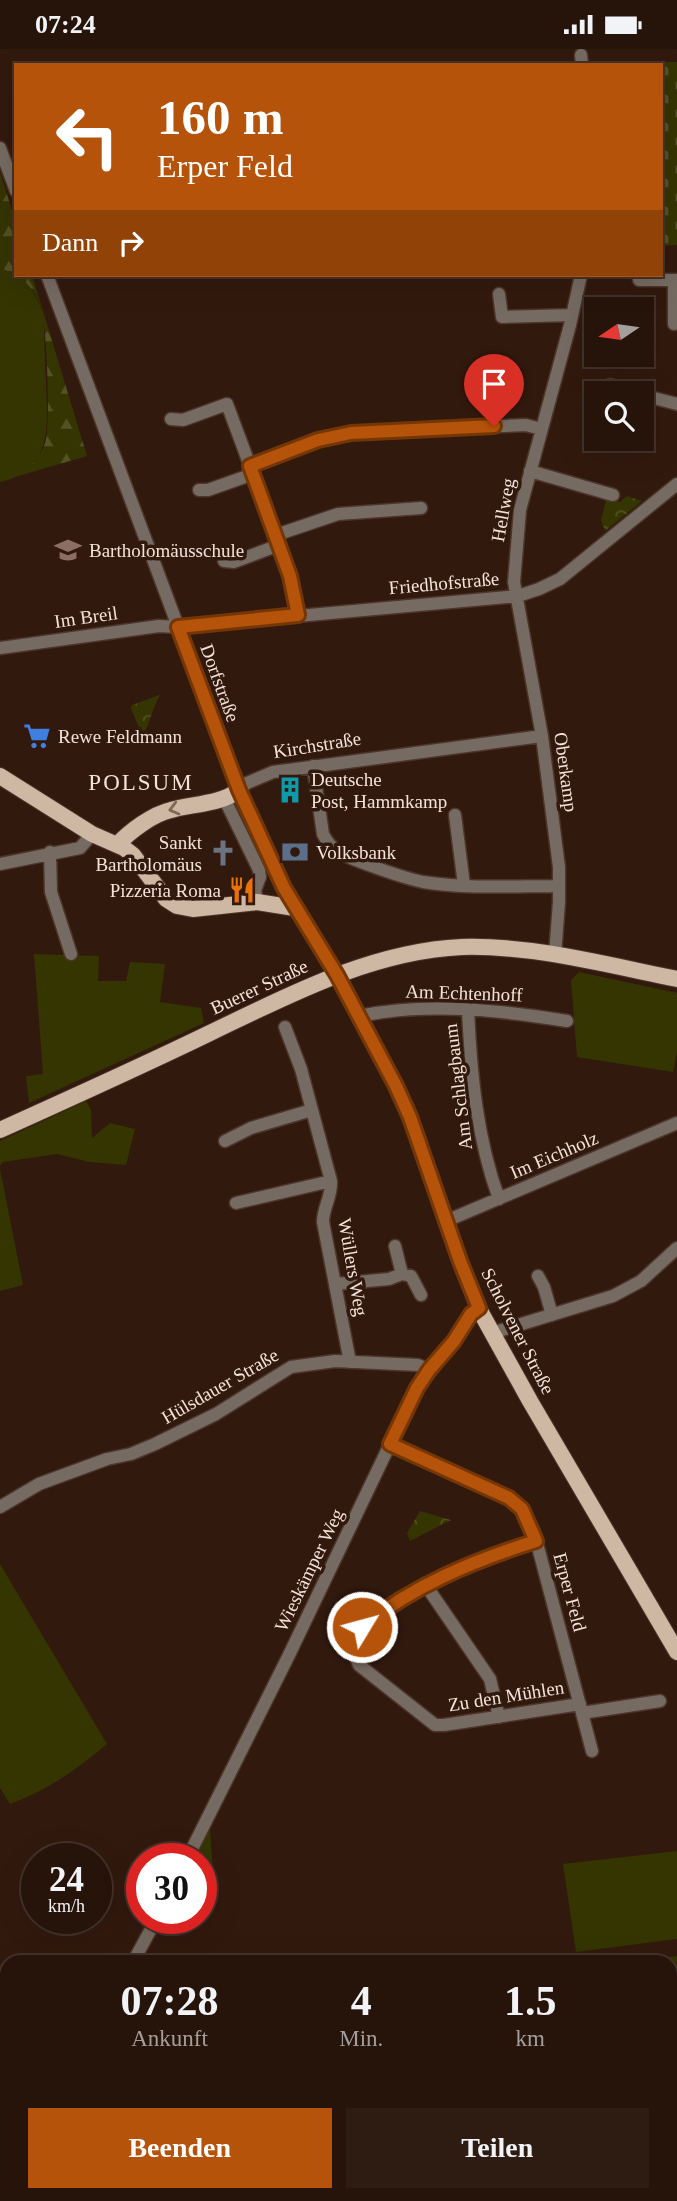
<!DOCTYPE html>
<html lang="de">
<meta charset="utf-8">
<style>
:root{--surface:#26130a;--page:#2e1c13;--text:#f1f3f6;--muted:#a49e9c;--line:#42322b;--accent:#b45309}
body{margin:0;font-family:Georgia,serif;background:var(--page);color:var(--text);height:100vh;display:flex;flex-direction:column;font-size:26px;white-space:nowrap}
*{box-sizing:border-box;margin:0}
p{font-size:23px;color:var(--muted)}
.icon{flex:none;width:38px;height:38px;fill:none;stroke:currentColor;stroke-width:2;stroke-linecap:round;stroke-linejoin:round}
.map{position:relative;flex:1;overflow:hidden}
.panel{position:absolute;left:0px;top:1906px;width:677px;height:247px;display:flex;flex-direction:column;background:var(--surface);border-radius:21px 21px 0 0;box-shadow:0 7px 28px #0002,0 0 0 2px var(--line)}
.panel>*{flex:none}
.hud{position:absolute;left:14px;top:14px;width:649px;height:214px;border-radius:0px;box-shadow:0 7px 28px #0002,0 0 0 2px var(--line);background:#b45309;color:#fff;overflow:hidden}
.needle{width:46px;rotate:257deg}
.fabs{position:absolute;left:584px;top:248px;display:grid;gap:14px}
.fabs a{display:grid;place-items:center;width:70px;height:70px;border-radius:0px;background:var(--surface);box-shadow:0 7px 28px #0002,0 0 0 2px var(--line);font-size:35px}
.speed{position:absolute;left:21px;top:1794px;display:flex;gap:14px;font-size:35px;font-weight:700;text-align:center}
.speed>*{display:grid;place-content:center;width:91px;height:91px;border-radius:50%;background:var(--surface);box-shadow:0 7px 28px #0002,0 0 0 2px var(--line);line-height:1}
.speed small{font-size:18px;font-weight:400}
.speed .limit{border:10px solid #d22;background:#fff;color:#111}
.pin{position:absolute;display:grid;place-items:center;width:60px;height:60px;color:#fff;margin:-72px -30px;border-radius:50% 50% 50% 0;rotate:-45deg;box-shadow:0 0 7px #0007}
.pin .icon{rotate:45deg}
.me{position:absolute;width:77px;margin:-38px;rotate:53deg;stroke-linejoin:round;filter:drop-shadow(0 0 5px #0008)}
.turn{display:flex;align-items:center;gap:24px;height:147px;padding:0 28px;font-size:32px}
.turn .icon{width:91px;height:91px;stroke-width:2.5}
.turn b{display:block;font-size:49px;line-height:60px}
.then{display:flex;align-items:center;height:66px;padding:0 28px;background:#0003;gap:14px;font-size:26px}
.eta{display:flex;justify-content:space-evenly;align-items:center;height:119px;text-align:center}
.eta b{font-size:42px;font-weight:600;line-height:49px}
.button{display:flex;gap:14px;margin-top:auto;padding:14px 28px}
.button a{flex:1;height:80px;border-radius:0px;background:var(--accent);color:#fff;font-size:28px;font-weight:600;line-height:80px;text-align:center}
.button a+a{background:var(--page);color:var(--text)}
.status{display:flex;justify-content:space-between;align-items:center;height:49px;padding:0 35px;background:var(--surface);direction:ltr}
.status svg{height:19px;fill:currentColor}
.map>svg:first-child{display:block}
.green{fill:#343501}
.forest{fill:url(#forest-firs)}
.cemetery{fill:url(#cemetery-stones)}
.park{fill:url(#park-crowns)}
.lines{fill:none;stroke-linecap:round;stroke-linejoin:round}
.minor-casing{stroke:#4d352b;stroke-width:15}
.major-casing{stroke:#4d352b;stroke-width:18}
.highway-casing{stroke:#4d352b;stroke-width:20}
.minor{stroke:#766b62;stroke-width:12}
.major{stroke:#ceb7a3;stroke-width:16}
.highway{stroke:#f1d5bd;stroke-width:18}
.oneway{stroke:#806858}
.route-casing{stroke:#753606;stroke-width:18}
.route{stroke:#b45309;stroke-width:12}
.labels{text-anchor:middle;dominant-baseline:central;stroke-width:7;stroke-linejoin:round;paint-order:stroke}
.street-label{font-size:19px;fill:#f4e2da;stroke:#32190e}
.poi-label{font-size:19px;fill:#f4e2da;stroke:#32190e;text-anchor:start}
.quarter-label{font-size:23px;letter-spacing:2px;fill:#f4e2da;stroke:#32190e}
</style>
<div class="status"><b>07:24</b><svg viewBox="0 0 49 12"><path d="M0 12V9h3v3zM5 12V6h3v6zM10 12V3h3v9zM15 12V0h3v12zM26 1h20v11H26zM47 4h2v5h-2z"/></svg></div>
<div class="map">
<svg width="677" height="2152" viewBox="0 0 677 2152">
<defs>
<pattern id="forest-firs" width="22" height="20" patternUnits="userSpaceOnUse" patternTransform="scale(1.75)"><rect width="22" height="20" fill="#343501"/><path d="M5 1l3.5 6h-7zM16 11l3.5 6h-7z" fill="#525225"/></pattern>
<pattern id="cemetery-stones" width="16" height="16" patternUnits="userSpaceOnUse" patternTransform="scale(1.75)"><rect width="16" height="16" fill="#343501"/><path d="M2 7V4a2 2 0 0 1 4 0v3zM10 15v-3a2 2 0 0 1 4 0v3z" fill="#525225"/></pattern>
<pattern id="park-crowns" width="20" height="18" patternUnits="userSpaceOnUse" patternTransform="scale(1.75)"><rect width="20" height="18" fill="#343501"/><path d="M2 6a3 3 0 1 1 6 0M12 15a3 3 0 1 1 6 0" fill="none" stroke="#525225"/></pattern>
</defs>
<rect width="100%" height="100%" fill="#32190e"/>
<path class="green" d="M0,219C25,225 38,245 44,269C44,291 45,314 46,336C48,377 52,423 0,433Z
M34,905L99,907L98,932H126L130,913L165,915L160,953L201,959L204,974L29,1054L26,1027L43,1025Z
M579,923L677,944V1002L673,1023L577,1008L571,931Z
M86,1052L91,1061L92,1089L110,1074L135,1080L126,1116L89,1113L57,1105L3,1113L0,1117V1092Z
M0,1120L23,1236L0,1242Z
M0,1515L107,1695C76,1721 48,1741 10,1755L0,1739Z
M210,1779L215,1854L201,1856V1810L195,1809Z
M677,1802V1890L576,1903L563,1815Z
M514,2146H601L581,2152H492Z"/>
<path class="forest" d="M0,123L16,174V225L0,219Z
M17,226H32L87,407L18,427C30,419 40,409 45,394C51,377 47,272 40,255C35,242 27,234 17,226Z"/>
<path class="cemetery" d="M587,13H677V196L662,197V16H587Z"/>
<path class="park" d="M627,447L642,452L605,482L601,471L607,448L620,453Z
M159,646H160L155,656L143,689L131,659L132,656Z
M420,1462L451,1471L410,1492L407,1484Z
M677,1907V2026L670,2027V1913H641Z"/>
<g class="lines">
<g class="minor-casing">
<path id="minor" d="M581,6L582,16
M0,99L16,142
M47,226L239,741L247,734L273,723L542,687
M639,231H677
M674,231V275
M499,245L502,268L572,266
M610,336L639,345
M642,346L677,355
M171,370L183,371L227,355L285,511L293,537L298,566
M250,417L318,391L351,384L526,376L541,380
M530,422L613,446
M199,441H208L253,425
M276,486L338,465L421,459
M224,512L234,513L279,496
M0,599L159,577L178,578L518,547L539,540L560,530L677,435
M313,717L323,785C332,804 348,808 366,815C385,822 404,829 423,833C468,840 515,837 559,837
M224,749L259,821L260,828L255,841L257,853
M455,766L464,836
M50,803L51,843L71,905
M0,815L80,799L92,785
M555,906L559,853V818L542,687L514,533L520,461L570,276L581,226
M468,961C471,1025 477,1090 499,1150
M359,967C428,953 498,961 567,972
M285,978L301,1020L331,1132C332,1148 323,1158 323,1173L350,1313
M225,1092L251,1079L312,1061
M236,1154L331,1132
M446,1172L677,1074
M395,1197L402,1225
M538,1227L544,1238L552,1266
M336,1235L389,1230L402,1225L411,1227L421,1246
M492,1284L613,1247L641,1232L677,1199
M390,1395L509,1449L522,1460L534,1483L582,1664L660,1652
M0,1458L39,1435L107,1410L131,1405L155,1395L216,1365L291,1318L335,1312L418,1316L429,1321
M536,1491C498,1504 359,1553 354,1595C353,1603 356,1609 359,1616L435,1676H444L580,1655
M425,1535L490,1630L499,1668
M582,1664L592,1702
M187,1810L289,1606L417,1339L454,1292L471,1265L479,1260
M133,1913L157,1869
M38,2152V2146"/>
</g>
<g class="major-casing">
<path id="major" d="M0,727L92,785L124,799L133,806L166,850L177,857L193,860L257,853L295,859
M117,796C130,782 153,765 171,761C192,755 222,755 239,741L284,839L337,926L396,1037L410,1068L460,1212L479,1260L530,1352L677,1603
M0,1081C71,1049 142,1017 212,983C291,945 373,902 462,898C534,896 607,916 677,930"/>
</g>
<g class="highway-casing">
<path id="highway" d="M670,2131L677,2129
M600,2152L621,2146
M649,2152L677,2144"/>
</g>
<use href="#minor" class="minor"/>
<use href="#major" class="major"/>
<use href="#highway" class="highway"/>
</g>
<defs><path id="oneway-chevron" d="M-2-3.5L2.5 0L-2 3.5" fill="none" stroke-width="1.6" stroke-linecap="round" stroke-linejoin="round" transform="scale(1.75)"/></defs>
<use class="oneway" href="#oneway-chevron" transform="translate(174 760) rotate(165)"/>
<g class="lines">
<g class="route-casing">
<path id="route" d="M362,1578C414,1536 473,1512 536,1492L522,1460L509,1449L390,1395L417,1339L429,1321L454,1292L471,1265L479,1259L460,1212L410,1068L396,1037L337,926L284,839L239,741L178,578L298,566L290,527L250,417L318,391L351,384L494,377"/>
</g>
<use href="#route" class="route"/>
</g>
<defs>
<g id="school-bare" transform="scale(2.1)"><path d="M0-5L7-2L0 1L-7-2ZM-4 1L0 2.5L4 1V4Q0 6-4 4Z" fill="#8d6e63" stroke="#32190e" stroke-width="2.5" paint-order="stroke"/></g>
<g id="supermarket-bare" transform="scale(2.1)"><path d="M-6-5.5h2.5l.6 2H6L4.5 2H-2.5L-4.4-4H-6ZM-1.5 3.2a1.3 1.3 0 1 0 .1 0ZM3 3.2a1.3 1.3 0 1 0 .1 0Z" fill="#3f7fe0" stroke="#32190e" stroke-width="2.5" paint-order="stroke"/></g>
<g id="building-bare" transform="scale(2.1)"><path d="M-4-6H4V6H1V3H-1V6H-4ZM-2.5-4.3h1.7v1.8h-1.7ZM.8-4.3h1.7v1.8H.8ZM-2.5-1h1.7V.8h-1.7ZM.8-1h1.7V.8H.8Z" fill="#0f9aa8" stroke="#32190e" stroke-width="2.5" paint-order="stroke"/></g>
<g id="bank-bare" transform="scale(2.1)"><path d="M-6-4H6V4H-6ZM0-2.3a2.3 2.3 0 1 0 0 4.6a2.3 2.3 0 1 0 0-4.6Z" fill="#5c6f8a" stroke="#32190e" stroke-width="2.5" paint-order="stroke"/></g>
<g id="church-bare" transform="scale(2.1)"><path d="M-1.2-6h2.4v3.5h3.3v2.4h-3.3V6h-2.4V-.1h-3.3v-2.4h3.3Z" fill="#6b7280" stroke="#32190e" stroke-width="2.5" paint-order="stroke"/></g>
<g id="restaurant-bare" transform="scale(2.1)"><path d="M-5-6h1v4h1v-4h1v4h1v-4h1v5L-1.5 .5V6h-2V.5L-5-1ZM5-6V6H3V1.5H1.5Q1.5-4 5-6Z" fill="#e8710a" stroke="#32190e" stroke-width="2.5" paint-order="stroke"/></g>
</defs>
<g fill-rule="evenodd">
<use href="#school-bare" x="68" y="501"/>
<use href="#supermarket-bare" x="37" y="687"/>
<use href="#building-bare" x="290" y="741"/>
<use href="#bank-bare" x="295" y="803"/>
<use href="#church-bare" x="223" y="804"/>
<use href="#restaurant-bare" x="242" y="841"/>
</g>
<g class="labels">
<g class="street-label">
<text transform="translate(503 461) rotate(-80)">Hellweg</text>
<text transform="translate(444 534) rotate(-5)">Friedhofstraße</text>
<text transform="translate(86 568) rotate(-8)">Im Breil</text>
<text transform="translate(220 634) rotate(70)">Dorfstraße</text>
<text transform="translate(317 696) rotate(-9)">Kirchstraße</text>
<text transform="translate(566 723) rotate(82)">Oberkamp</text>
<text transform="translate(259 938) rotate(-25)">Buerer Straße</text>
<text transform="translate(464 944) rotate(2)">Am Echtenhoff</text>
<text transform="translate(458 1038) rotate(-97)">Am Schlagbaum</text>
<text transform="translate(554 1106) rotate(-23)">Im Eichholz</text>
<text transform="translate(353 1218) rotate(80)">Wüllers Weg</text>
<text transform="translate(518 1282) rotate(63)">Scholvener Straße</text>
<text transform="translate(220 1337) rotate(-30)">Hülsdauer Straße</text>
<text transform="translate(309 1521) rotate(-64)">Wieskämper Weg</text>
<text transform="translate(570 1543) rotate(75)">Erper Feld</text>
<text transform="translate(506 1647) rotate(-9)">Zu den Mühlen</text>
</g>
<g class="poi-label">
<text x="89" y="501">Bartholomäusschule</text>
<text x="58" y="687">Rewe Feldmann</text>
<text x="311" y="730">Deutsche<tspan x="311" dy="22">Post, Hammkamp</tspan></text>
<text x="202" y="793" text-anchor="end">Sankt<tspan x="202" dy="22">Bartholomäus</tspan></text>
<text x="316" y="803">Volksbank</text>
<text x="221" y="841" text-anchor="end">Pizzeria Roma</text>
</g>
<g class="quarter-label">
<text x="141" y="733">POLSUM</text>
</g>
</g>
</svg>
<div class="fabs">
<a><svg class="needle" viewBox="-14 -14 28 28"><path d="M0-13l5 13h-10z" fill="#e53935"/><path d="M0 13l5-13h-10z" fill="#a49e9c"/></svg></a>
<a><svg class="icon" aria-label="search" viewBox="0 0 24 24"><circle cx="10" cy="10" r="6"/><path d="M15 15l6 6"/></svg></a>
</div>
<div class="speed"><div>24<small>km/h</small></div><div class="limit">30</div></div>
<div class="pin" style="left:494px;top:377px;background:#d93025"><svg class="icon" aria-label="arrive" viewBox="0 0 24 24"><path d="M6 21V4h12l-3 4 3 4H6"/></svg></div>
<svg class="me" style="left:362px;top:1578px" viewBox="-20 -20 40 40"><circle r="17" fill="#b45309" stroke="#fff" stroke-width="3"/><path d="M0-11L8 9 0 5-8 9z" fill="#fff"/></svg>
<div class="hud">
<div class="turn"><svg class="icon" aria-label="left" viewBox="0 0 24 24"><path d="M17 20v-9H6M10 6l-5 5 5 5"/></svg><div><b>160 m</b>Erper Feld</div></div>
<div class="then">Dann<svg class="icon" aria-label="right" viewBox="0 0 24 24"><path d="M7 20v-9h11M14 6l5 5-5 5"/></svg></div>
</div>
<section class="panel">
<div class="eta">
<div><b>07:28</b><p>Ankunft</p></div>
<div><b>4</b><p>Min.</p></div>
<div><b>1.5</b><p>km</p></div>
</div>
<div class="button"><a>Beenden</a><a>Teilen</a></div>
</section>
</div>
